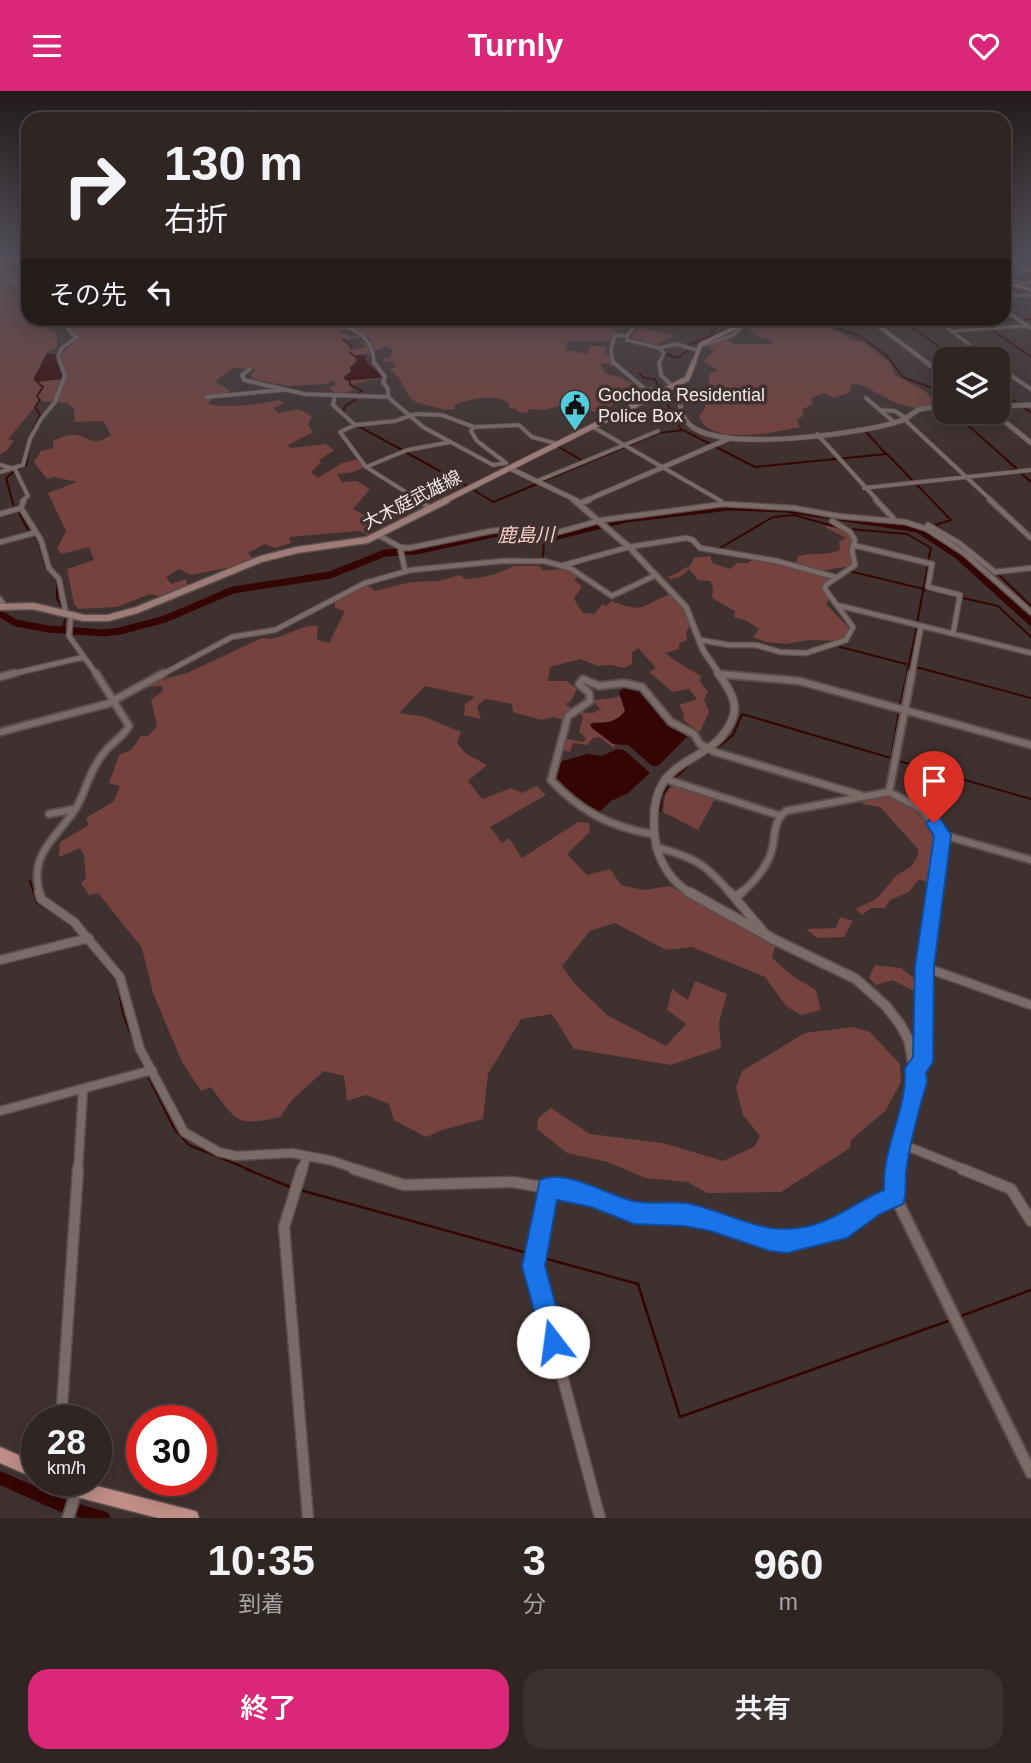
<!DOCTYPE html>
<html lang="ja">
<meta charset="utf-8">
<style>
:root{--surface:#2f2523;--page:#3b3130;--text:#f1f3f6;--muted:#a7a5a6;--line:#4a4241;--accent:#db2777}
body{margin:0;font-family:Arial,"Noto Sans JP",sans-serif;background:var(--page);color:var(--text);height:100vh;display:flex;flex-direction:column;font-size:26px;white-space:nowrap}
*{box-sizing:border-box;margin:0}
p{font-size:23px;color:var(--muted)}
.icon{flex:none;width:38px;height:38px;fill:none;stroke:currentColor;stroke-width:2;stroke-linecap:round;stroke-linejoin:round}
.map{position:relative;height:1427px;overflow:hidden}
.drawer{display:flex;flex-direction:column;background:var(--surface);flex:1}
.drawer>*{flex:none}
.hud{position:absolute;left:21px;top:21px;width:990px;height:214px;border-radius:21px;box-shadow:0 4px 18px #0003,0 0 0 2px var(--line);background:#2f2523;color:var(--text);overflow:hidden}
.tools{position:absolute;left:933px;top:256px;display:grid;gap:14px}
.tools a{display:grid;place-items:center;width:77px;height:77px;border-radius:14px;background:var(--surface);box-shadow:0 4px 18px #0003,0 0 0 2px var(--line);font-size:35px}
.speed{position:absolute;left:21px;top:1314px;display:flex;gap:14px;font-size:35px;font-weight:700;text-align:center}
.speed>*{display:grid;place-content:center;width:91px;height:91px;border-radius:50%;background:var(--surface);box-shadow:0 4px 18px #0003,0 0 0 2px var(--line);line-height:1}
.speed small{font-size:18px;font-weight:400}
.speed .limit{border:10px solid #d22;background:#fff;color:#111}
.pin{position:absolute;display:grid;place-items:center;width:60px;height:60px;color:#fff;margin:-72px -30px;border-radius:50% 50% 50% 0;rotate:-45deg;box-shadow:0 0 7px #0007}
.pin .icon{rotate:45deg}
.me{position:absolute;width:77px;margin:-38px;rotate:345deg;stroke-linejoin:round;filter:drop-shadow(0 0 5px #0008)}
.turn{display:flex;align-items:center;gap:24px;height:147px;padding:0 28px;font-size:32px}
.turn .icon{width:91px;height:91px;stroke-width:2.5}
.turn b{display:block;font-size:49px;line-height:60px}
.then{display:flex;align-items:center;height:66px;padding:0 28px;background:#0003;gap:14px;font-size:26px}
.eta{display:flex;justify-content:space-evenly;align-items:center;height:119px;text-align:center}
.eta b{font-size:42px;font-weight:600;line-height:49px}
.button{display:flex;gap:14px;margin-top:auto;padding:14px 28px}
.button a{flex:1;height:80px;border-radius:21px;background:var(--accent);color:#fff;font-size:28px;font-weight:600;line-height:80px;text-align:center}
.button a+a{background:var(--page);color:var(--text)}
header{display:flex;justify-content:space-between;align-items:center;height:91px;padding:0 28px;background:var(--accent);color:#fff;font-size:32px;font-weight:600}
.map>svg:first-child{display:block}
.green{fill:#75423d;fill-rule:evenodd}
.water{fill:#350504}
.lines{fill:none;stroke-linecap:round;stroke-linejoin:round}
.stream-far1{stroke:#350504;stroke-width:2}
.stream{stroke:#350504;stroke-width:2.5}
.river-far1{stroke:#350504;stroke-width:7}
.river{stroke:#350504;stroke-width:13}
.minor-far5-casing{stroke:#5a4f4d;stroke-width:4.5}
.minor-far4-casing{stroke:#5a4f4d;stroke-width:5}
.minor-far3-casing{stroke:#5a4f4d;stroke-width:7}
.minor-far2-casing{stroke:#5a4f4d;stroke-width:10}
.minor-far1-casing{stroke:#5a4f4d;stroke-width:11}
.minor-casing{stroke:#5a4f4d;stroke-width:13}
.tertiary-far5-casing{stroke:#5a4f4d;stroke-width:5}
.tertiary-far4-casing{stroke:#5a4f4d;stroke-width:6}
.tertiary-far3-casing{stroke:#5a4f4d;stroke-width:8}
.tertiary-far2-casing{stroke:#5a4f4d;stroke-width:10}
.tertiary-far1-casing{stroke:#5a4f4d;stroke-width:12}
.tertiary-casing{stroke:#5a4f4d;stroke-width:14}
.secondary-far2-casing{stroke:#5a4f4d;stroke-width:5}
.secondary-far1-casing{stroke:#5a4f4d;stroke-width:7}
.secondary-casing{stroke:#5a4f4d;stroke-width:9}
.primary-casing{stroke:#5a4f4d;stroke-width:3}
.trunk-casing{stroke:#5a4f4d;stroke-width:3}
.minor-far5{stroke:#7a6a68;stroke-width:2.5}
.minor-far4{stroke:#7a6a68;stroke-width:3.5}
.minor-far3{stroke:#7a6a68;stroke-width:4.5}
.minor-far2{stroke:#7a6a68;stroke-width:6}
.minor-far1{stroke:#7a6a68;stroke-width:8}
.minor{stroke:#7a6a68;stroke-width:10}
.tertiary-far5{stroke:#7a6a68;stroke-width:3.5}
.tertiary-far4{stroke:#7a6a68;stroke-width:4.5}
.tertiary-far3{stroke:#7a6a68;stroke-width:5}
.tertiary-far2{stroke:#7a6a68;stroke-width:7}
.tertiary-far1{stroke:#7a6a68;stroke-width:9}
.tertiary{stroke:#7a6a68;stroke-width:10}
.secondary-far2{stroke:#9d7c78;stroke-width:3.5}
.secondary-far1{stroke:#9d7c78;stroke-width:5}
.secondary{stroke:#9d7c78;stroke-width:6}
.primary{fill:#c18d87;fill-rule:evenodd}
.trunk{fill:#d89992;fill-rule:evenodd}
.route{fill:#1a73e8;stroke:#114b97;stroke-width:2}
.labels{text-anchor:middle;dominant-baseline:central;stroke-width:7;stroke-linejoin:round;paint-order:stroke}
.far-poi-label{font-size:18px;fill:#f2e9e8;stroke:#3f312f;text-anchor:start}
.far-street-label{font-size:18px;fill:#f2e9e8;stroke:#3f312f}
.far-water-label{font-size:19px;font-style:italic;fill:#fbcfc9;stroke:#3f312f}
</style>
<header><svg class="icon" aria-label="menu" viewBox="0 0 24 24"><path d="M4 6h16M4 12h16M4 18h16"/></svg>Turnly<svg class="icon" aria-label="heart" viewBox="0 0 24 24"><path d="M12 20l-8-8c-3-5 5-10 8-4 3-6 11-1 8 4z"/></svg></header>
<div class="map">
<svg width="1031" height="1427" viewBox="0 0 1031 1427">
<rect width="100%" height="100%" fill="#3f312f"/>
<path class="green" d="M0,163H28V228H621L613,234L617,238L610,250H567L566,259L588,263L590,255H605V264H612V273L600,272L606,283C622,285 639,296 651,301H640L637,302L641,304C637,305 633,305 629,306C604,313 614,325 579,319L574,312L542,319L529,318L527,322L517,321L518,319L508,316L510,313C495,302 471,308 454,314L455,318L445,319L416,311L410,307L401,290L390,278L396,276L391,270L384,271L382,268L390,266L393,259L387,255L375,260L370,253L371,248L346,238L339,240L352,246L359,243L364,246L343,249L351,256L348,260L366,256L360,251L368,252L373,262L358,264L351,280L343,286L363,289L384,287L352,293L363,301L354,298C345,303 338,304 329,298L337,293L331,289L328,293L287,295L253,288L251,284L256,279L250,275L247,278L234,277L215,290L231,300L215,306L207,313C228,317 257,314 278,309L284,312L273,317L279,322L298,318L312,325L308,334L313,341L288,354L290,357L325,353L334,359L319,369L321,372L311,381L318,387L342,372L360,368L364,376L354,381L337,383L342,391L357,390L370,398L353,418L364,424L370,445L359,440L289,446L291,452L275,457L265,453L248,462L253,468L230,476L191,484L179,478L166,486L171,493L186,488L187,494L159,505L150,503L117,516L79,518L74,513L67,478L94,469L89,456L62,463L57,458L66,440L48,402L77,391L54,386L47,388L34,371L41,360L53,357V350C60,347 69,343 77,344C92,347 93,356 111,344L103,330L75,331L74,318L68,312L40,310L8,348L14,350L7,359L0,363ZM59,229L69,233L66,239L70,245L77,247L60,265L65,277L62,292H59L61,288L35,291L33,288L47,261L57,256V243L48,238L52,231Z
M758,228H822L826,235L854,249L865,252L890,272L895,284L925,300L936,312C908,327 883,302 858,293L851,294L850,301L834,307L824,302L812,307V313L802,319L804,324L797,329L800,336C778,341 706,356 699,324L705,318V311L699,308L710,305V297L705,296L709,294V283L717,279L703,270L715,260L708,257L719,249H728L734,253H771L773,250L755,244L748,235Z
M640,237L675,244L656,254L630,246Z
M828,434H834L851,446L850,460L853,471L851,475L820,480L830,487L823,493V500L829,508L826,513L849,537L844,548L839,550L809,549L786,553L766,551L753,546L759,538L747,530L734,526L735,520L712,507L713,497L710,490L698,489L689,478L680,486L670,488L667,486C677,484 681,478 690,475L694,467L710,465L712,472L730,478L737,472H748L754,468L793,473L797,470V466C812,460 825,466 840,459L839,451L846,447L825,436Z
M513,475H540L542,479C558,480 564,475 578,485L574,489L582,495L574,508L583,522L594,523L603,513L606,515L612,510C646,524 642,513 671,503L686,520L690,535L686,541L687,549L679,553V558L666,562C667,565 695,582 701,585L700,590L708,601L704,608L709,621L700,641L683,629L684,623L679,614L697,608L689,598L673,601L649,581L656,577L638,557L632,562V573L624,577L611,574L598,575L580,568L550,576L548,590H567L577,598L571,610L565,613L575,619L566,622L565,629L553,626L541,629L513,621L512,613L486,608L477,615L481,628L464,624L465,613L475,606L425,595L399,622L425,626L461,641L457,652L465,662L487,674L468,690L482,708L511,697L522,702L537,695L546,704L490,736L502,752L509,747L522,767L578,731L589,732L590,741L567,763L587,784L610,778L621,794L643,799L670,795L775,856L772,867L794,886L816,899L821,919L801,924L786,915L765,886L692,856L666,859L615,832L590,840L562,875L574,892L607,924L666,955L686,933L667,919L672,898L688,909L695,890L727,903L719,932L721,957L671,974L574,958L552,923L521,928L488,983L483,1028L442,1039L426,1046L394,1029L389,1013L366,1004L347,1010L344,985L324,980L292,1009L280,1026C236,1036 236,1030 211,996L201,1000L182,971L153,902L142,857L98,802L89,804L81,792L86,787L84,765L80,757L59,766L60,751L89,734L86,727L114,710L120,695L109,692L119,664L131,659L141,645H148L157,635L151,609L163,600L162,595L145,596L147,593L187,582L262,547C281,552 298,532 318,535L317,549L329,552L345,520L335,517V511L367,494L375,500L411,491L439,490L460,484L465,488C482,487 499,484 513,475Z
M619,605L623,610L625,620C615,632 607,633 593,631L592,637L615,654L614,657L599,646L593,647L587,654L573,652L570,661L562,659L567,648L583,651L586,647L579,641L583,626L578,621L593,622L601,618L592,610C602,607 610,609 619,605Z
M674,692L716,706L698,739L663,721L665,704Z
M882,705C908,709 920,722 935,742L931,793L919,788L909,801L890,809L885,817H871L862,824L856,818L876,808L897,784L912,775L918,764V758L880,716L863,713L860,707Z
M840,826L853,830L844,846L817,847L806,838L836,837Z
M875,874L901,877L917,889L918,902L892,889L876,894L869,887Z
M854,936L870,941L900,973L901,991L886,1019L851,1049L850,1057L781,1101L707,1102L688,1091L645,1087L608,1071L567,1062L537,1038L538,1027L551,1017L590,1043L663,1052L723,1070L754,1056L760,1045L743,1024L736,997L742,980L805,942Z"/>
<path class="water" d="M47,262L56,264V270L64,280L61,288L37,291L34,288Z
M358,264H364L367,272L383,286L347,290L343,287L351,281L350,276L357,271L355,265Z
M627,595L639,597L687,646L658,675H652L628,654L613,653L592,637L590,633C605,630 614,634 625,620L619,601Z
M617,658L624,659L650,682L628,702L611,710L597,723L582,717L556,690L554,685L559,671L588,663L602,665Z"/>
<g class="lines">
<path class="stream-far1" d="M827,228L832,235L860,245L887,265L903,286L935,298L945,313
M1021,229L1031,228
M948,230L1017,229
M940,231L909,234L956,268
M942,231L955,239
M991,238L1031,266
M713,244L711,241L730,228L741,231L747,229
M960,245L990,268
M343,248L352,256
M688,254L711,245
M350,262L357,266
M666,263L678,267L690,258
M639,282L644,287L655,288L659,298
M350,290V294L362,300L357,303L355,309L345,315L343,322L358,335L402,359
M998,298L1018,313
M662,303L681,338
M1022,315L1031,322
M952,320L1017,378
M33,338L40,324L35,316L40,309L37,305L43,296L38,292
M866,341L886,363
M27,351L30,346
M559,356L581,369
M716,356L755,376L887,363L951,429L935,434L977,463
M407,362L467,395
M19,378L26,374L29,359
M1010,379H1018
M14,381L6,387L14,416
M1021,382L1031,391
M543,390L659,342L683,339L710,353
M472,398L493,411L537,393
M18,420L30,442
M849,438L907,443L931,457L928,470
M33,444L38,449L46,477L57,490V507L62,517
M720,457L773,426L794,424L840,437
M518,468L543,467L544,450
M849,480L957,506
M996,481L1031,515
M963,507L998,515L1031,546
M917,532L928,474
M63,540L65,527
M840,556L906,573
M916,576L1031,607
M900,615L917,535
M716,658L733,644L742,623L891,667L899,620
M698,668L712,661
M899,670L1031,708
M674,688L690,673
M660,720L662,705L670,692
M30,790L37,812L61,826
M65,830L77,840
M87,853L117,890L123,923L135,954
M138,962L144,977
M149,987L175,1039L189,1054L250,1079"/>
<path class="stream" d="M246,1078L290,1096
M300,1099L531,1163
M540,1166L638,1193L680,1326L948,1230
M961,1225L1031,1199"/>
<path class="river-far1" d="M0,523L16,532L48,538L104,542L120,540L165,528L233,499L330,484L385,462L416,460L502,441L536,446L557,445L626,428L730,416L786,418L918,438L957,464L1031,531"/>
<path class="river" d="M0,1387L63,1415L104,1427"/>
<g class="minor-far5-casing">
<path id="minor-far5" d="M1005,167L1031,166
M1004,168L1028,180
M0,187L14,191L28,187
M1012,188L1020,192L1031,191
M1004,189L1031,178
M1004,205L1031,204
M1004,219L1031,237
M59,228L70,233L68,238L77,246L62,257L58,265L61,273
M315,228C343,234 374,238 374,273
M936,228L988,268
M954,240L1027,235
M627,245L635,234L647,228
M698,256L734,244L745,232
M613,273L611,258L615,244L627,245V249L659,257L677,253L696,259
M659,273L664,262L659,257"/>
</g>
<g class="minor-far4-casing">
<path id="minor-far4" d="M374,271L385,286L383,291L388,298V306L423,336L493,374L505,372
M613,271L645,298L664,299
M659,271L661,284L672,295
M998,276L1031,298
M250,278L242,284L244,289L304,303L388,306
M335,304L333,314L355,334
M207,306L282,299
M866,307L895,332
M882,319L895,320L907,328
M905,329L992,410
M474,336L471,340L477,350L506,372
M593,336L721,410
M817,343L878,410
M0,374L15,378L28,405L22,410
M366,376L407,359L451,351
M0,381L23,374L30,348L41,328L55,311L65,285L60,271
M537,390L658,340
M864,397L1031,379
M420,410L366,376L340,341L355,334L395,330L415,323L442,324L474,336L519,334L532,346L558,353"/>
</g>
<g class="minor-far3-casing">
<path id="minor-far3" d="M418,409L429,416
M876,409L893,427
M990,409L1031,447
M21,417L24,409
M21,417L41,449L49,477L59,488L66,523
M0,423L21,417
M928,434L959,452L995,481L1031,477
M378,444L400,456L409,457L491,440L508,438L539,443L559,441L602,429L723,413L794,417L838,425L905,431L927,438L964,462L1031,521
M0,451L34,442
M853,454L932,473L928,496L960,504L953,543
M400,456L405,480
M564,474L629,456L686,447L693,449L700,457L777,470L835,486
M0,508L5,516
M837,514L1031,562
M71,524L69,545L97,584
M700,549L729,554H756L780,561L806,562L846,549L853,536L825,498L826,494L855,474L852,460L855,449L850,441L832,430
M719,583L732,584
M8,584L84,566
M161,584L232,546L275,539L365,492L411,479L502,470H544L570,477L612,505L656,484
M912,584L921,535"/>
</g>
<g class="minor-far2-casing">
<path id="minor-far2" d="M719,583L799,590L1031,654
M0,586L15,582
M0,641L107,613L164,582
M665,688L778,724
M889,701L912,582
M49,723L75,718
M652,743C610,736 580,720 551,689L568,625L590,610L589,602L579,593L583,588L599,595L624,592L642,596L671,631L694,643L700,653L715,661L860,704
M943,744L1031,769
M656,756C695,767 705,772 731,803
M40,803C28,762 57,747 76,717C86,700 90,678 103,663C111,652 122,647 129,635L96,582
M740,803C753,792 765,779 771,762C776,746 772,731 786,720L889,701L920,717L943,744L934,803"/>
</g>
<g class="minor-far1-casing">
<path id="minor-far1" d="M39,801L41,808L74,831L120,886L140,958L184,1041L219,1061L236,1065L292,1062L333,1070L359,1079
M730,801L763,840
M735,807L742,801
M0,869L89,847
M924,876L1031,914
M915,977L923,971L924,876L935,801
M0,1020L152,979
M899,1052L966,1079
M78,1079L83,999
M302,1079L307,1065"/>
</g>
<g class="minor-casing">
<path id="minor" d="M302,1078L284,1136L308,1427
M354,1078L404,1094L512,1091L591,1104L634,1122L684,1123L770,1148L787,1150L839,1139L872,1115L895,1105
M962,1078L1011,1098L1031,1130
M548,1097L533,1175L600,1427
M61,1330L78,1078"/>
</g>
<g class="tertiary-far5-casing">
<path id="tertiary-far5" d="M869,228L929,273"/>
</g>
<g class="tertiary-far4-casing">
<path id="tertiary-far4" d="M926,271L945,285
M676,294C679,306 680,326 690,334C720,362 862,343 900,330C907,328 912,322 918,319C926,316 936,317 945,316
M998,315L1031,314
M992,320L1031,352
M509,377L578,410
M585,410L728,348"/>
</g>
<g class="tertiary-far3-casing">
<path id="tertiary-far3" d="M574,409L629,456L686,516L703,559L720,584
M581,412L589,409"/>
</g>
<g class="tertiary-far2-casing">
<path id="tertiary-far2" d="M692,803C672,792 658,771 655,747C644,657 714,680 733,626C739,611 727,595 718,582"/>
</g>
<g class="tertiary-far1-casing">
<path id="tertiary-far1" d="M689,801L775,849L856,888L886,915L900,933L909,950L916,991L899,1052L895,1079"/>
</g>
<g class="tertiary-casing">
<path id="tertiary" d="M895,1078V1105L1031,1382
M68,1427L77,1398"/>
</g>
<g class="secondary-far2-casing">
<path id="secondary-far2" d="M693,273L701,253L754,228"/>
</g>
<g class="secondary-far1-casing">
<path id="secondary-far1" d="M444,410L687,288L694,271"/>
</g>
<g class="secondary-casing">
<path id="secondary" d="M0,516L33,515L84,527H108L137,519L261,468L297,459L367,449L447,409"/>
</g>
<g class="primary-casing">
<path id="primary" d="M0,1356L37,1372V1388L0,1372Z
M51,1390H77L191,1419L197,1421L199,1427H158L77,1406L53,1396Z"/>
</g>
<g class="trunk-casing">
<path id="trunk" d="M1004,189L1031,198V200L1004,192Z"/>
</g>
<use href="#minor-far5" class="minor-far5"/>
<use href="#minor-far4" class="minor-far4"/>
<use href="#minor-far3" class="minor-far3"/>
<use href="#minor-far2" class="minor-far2"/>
<use href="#minor-far1" class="minor-far1"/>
<use href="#minor" class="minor"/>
<use href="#tertiary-far5" class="tertiary-far5"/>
<use href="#tertiary-far4" class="tertiary-far4"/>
<use href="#tertiary-far3" class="tertiary-far3"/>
<use href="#tertiary-far2" class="tertiary-far2"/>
<use href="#tertiary-far1" class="tertiary-far1"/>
<use href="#tertiary" class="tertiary"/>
<use href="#secondary-far2" class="secondary-far2"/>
<use href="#secondary-far1" class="secondary-far1"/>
<use href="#secondary" class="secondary"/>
<use href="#primary" class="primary"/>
<use href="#trunk" class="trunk"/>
</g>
<linearGradient id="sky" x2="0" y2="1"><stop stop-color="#231b1a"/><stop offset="0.45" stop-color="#524e58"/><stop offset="1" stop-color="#524e58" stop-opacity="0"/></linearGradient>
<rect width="1031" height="362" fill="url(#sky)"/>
<path class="route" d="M934,725L940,727L951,744L934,876L933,971L926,982L927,991C919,1019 911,1046 907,1074C904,1087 908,1101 903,1113L880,1123L847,1147L787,1162L770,1160L711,1140L684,1135L634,1133L591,1116L557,1109L545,1175L566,1251L562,1259L553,1263L545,1259L522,1175L540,1089C568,1077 606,1104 633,1110C650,1114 669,1110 686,1112C719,1118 752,1138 785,1138C827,1138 849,1114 884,1099C882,1056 908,1017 905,977L913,966L915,876L934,745L926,732Z"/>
<defs>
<g id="civic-pin" transform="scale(1.575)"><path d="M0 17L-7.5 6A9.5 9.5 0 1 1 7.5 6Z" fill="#53cbdb" stroke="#3f312f"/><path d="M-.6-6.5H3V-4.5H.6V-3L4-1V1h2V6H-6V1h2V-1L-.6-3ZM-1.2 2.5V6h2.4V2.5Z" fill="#111"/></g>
</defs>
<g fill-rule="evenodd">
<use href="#civic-pin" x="575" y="314"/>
</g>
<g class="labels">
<g class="far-poi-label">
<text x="598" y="304">Gochoda Residential<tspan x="598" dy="21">Police Box</tspan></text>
</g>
<g class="far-street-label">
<text transform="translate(412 409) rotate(-27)">大木庭武雄線</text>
</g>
<g class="far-water-label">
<text transform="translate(526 444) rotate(-1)">鹿島川</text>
</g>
</g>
</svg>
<div class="tools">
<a><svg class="icon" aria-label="layers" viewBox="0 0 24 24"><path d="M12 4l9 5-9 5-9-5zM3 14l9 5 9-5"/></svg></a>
</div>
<div class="speed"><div>28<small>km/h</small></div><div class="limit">30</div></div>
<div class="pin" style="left:934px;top:732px;background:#d93025"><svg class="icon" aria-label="arrive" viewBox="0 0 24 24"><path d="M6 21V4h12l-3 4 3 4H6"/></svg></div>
<svg class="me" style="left:553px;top:1251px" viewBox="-20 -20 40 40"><circle r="19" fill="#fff"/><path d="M0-13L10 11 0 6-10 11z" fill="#1a73e8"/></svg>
<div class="hud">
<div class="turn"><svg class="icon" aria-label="right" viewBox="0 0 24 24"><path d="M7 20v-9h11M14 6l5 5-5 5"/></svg><div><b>130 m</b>右折</div></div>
<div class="then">その先<svg class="icon" aria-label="left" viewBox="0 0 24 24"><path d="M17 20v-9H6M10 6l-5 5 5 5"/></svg></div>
</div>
</div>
<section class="drawer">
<div class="eta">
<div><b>10:35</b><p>到着</p></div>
<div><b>3</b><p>分</p></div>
<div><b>960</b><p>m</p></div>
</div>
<div class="button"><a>終了</a><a>共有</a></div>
</section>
